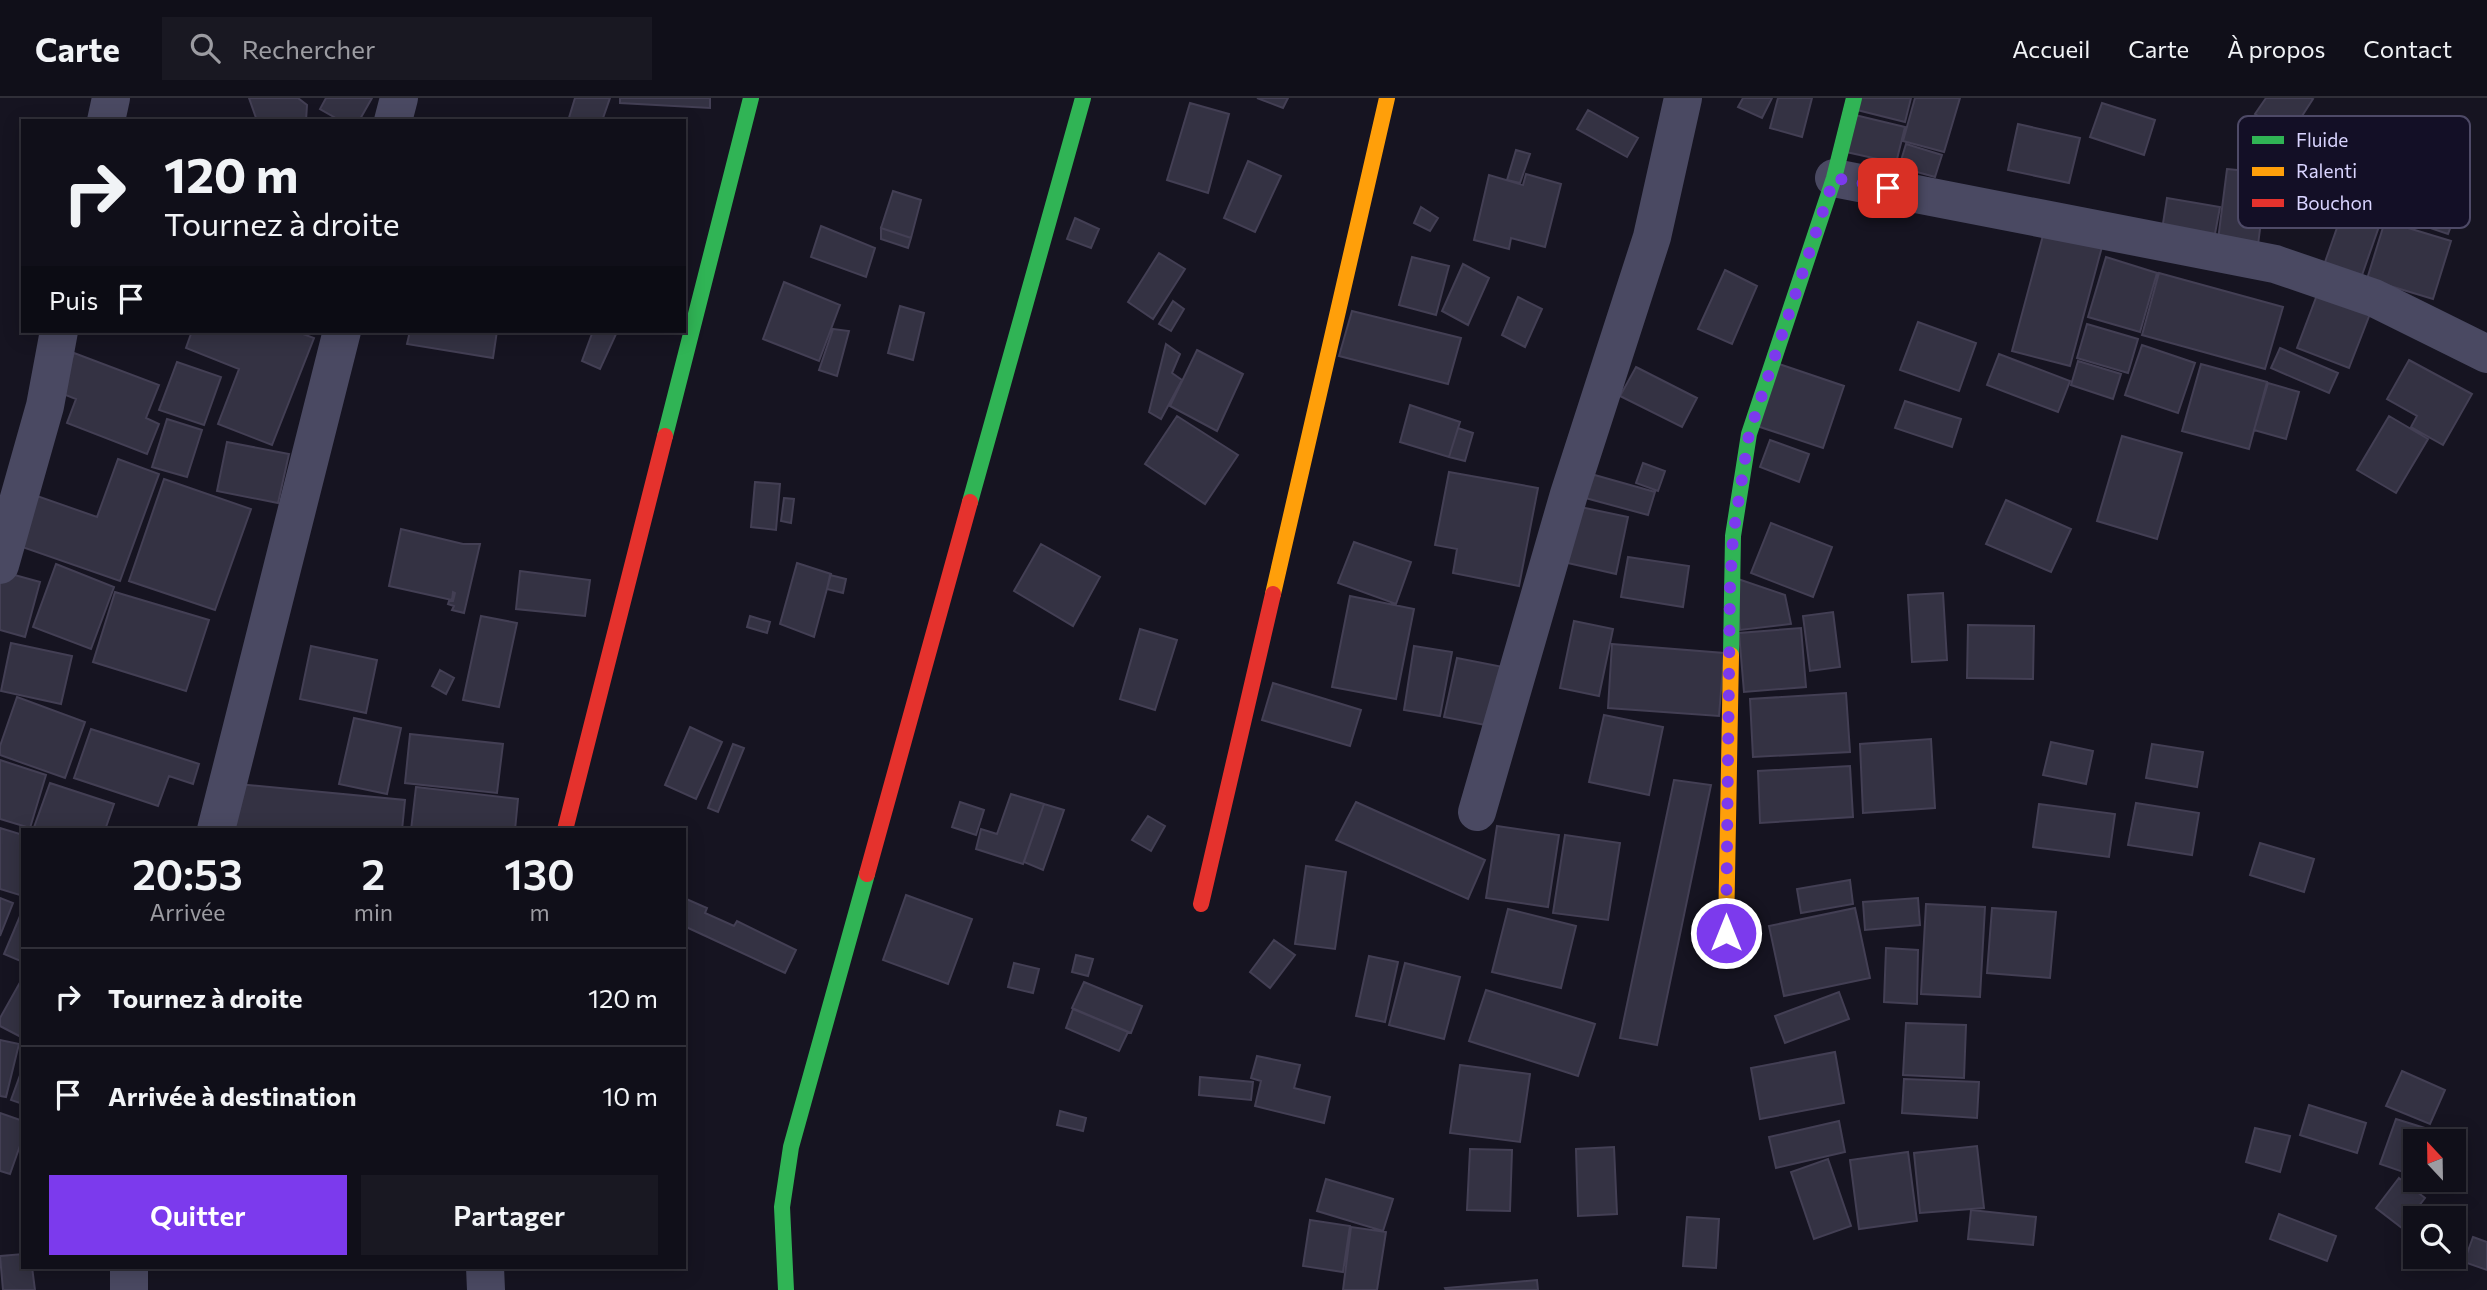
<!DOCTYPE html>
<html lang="fr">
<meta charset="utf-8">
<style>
:root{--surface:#100f19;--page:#191822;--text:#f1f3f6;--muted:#9c9ca2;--line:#302f38;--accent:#7c3aed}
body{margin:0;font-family:Commissioner,sans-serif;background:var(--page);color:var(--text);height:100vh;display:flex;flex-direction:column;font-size:26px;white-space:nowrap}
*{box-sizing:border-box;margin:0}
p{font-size:23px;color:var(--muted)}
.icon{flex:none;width:38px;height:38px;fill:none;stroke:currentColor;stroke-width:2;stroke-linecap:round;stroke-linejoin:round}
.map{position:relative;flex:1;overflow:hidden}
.drawer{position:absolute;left:21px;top:730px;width:665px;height:441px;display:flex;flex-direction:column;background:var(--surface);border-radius:0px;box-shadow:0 4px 18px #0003,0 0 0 2px var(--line)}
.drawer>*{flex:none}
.hud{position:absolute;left:21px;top:21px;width:665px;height:214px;border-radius:0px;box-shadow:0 4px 18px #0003,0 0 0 2px var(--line);background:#100f19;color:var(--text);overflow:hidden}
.needle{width:46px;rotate:338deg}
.controls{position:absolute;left:2403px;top:1031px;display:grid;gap:14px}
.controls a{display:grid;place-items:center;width:63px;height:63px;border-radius:0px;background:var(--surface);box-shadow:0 4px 18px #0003,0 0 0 2px var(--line);font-size:35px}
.pin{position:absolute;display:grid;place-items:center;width:60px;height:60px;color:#fff;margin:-30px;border-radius:14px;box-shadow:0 4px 10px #0006}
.me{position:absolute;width:77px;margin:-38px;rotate:0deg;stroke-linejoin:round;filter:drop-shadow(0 0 5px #0008)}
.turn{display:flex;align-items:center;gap:24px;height:147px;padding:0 28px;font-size:32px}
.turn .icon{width:91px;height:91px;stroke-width:2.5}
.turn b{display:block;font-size:49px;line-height:60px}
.then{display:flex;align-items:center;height:66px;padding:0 28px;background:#0003;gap:14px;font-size:26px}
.eta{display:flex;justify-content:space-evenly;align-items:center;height:119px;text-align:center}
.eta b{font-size:42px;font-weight:600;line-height:49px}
.cta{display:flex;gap:14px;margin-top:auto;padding:14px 28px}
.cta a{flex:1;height:80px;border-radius:0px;background:var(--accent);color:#fff;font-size:28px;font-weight:600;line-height:80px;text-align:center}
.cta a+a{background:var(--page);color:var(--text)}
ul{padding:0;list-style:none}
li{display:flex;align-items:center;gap:21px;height:98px;padding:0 28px;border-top:2px solid var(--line)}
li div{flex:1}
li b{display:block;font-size:26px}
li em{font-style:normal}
header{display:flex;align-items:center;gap:42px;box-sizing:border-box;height:98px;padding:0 35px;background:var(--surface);border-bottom:2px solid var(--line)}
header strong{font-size:33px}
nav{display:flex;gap:38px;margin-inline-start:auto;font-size:24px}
.search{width:490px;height:63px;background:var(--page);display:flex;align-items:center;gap:18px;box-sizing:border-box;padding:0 24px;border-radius:0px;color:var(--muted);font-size:26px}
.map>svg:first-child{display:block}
.building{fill:#343243;stroke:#433f54;stroke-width:2}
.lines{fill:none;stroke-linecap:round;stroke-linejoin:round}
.street{stroke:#4a4962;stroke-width:38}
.fast{stroke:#30b455;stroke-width:16}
.slow{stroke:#ff9f0a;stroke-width:16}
.jam{stroke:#e5322d;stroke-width:16}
.route{stroke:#7c3aed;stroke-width:12;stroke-dasharray:0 21.6}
.key{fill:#130f26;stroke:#4e4a67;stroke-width:2}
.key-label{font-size:19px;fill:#d9d4ff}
</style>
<header>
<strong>Carte</strong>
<div class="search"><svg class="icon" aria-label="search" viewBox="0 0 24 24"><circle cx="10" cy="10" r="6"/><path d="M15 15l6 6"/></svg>Rechercher</div>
<nav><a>Accueil</a><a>Carte</a><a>À propos</a><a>Contact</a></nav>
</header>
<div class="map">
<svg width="2487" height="1192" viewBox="0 0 2487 1192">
<rect width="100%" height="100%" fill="#161421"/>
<path class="building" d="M249,0H298L307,7L306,23H242L256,20Z
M326,0H372L359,23H341L320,11Z
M575,0H610L602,23H568Z
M620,0H710V10L620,5Z
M1257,0H1288L1283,10Z
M1743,0H1772L1762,20L1738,9Z
M1778,0H1812L1802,39L1770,30Z
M1860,0H1911L1905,24L1857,12Z
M1915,0H1960L1944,54L1903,43Z
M2266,0H2311L2313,1L2289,38L2255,16Z
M1190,5L1229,16L1208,95L1167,82Z
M2102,5L2155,22L2144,57L2090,39Z
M1588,12L1638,40L1627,59L1577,31Z
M1855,17L1905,29L1896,65L1846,54Z
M2018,26L2080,40L2069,85L2008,72Z
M1906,46L1942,57L1935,79L1899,69Z
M1516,52L1530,56L1520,85L1507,82Z
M1248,63L1281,78L1255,134L1224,120Z
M2227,71L2267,75L2258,147L2218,142Z
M2444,74L2468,82L2448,136L2424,128Z
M1526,76L1561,86L1545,149L1511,140L1509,151L1474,142L1489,77L1523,87Z
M893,93L921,102L911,140L881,130Z
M2167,100L2220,109L2214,141L2162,132Z
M2346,104L2383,117L2361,180L2324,167Z
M1421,109L1438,120L1430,133L1414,125Z
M1075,120L1099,131L1091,150L1067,141Z
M2385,123L2451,143L2433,201L2367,181Z
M821,128L875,150L866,179L811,159Z
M881,130L911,140L908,150L881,141Z
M2045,130L2103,145L2070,268L2012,253Z
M1159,155L1185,171L1153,221L1128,204Z
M1412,159L1449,168L1436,217L1399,207Z
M2106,159L2157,175L2140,234L2088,219Z
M1463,166L1489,180L1468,227L1442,213Z
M1725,172L1757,188L1732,246L1698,231Z
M2159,175L2283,209L2265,271L2142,237Z
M784,184L840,207L819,263L763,241Z
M2320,189L2373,208L2349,270L2297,250Z
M1518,199L1542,211L1525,249L1502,237Z
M1173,203L1184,211L1171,233L1159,226Z
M900,208L924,215L913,262L888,255Z
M1352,213L1461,240L1448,286L1339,258Z
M1918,224L1976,245L1959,293L1900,272Z
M2087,226L2138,241L2128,275L2077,260Z
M833,231L849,233L837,278L819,272Z
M192,233H295L314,240L272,347L218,326L239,271L186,250Z
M410,233H497L493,260L407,246Z
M593,233L617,234L600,271L582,263Z
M1166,246L1180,256L1172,275L1182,282L1161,321L1149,314Z
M2142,247L2195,265L2178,315L2125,297Z
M2280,250L2338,275L2329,295L2271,270Z
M1197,252L1243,276L1217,333L1170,308Z
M74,255L159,287L146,320L159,326L147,356L67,325L76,301L58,294Z
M1999,256L2070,283L2058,314L1987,287Z
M2409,262L2472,296L2443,347L2411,329L2417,318L2387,301Z
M2078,263L2121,276L2113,301L2071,287Z
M177,264L221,279L204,327L159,312Z
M1779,266L1844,288L1823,350L1757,328Z
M2201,266L2267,284L2249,351L2182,333Z
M1636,269L1697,300L1682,329L1620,298Z
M2268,285L2299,294L2286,341L2254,332Z
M1905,303L1961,321L1952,349L1895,330Z
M1410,307L1460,324L1449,359L1400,344Z
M1177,318L1238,357L1205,406L1145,366Z
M2389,318L2428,341L2396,395L2357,372Z
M167,321L202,332L187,379L152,369Z
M1458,330L1473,335L1465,363L1449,359Z
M2122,338L2182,355L2157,441L2097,423Z
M1770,342L1809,356L1799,384L1760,369Z
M227,344L289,356L278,405L217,393Z
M118,361L159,376L120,483L2,442L20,392L97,419Z
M1643,365L1665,373L1658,393L1636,385Z
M1449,374L1538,390L1519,488L1453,475L1457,451L1435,447Z
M1584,374L1655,394L1648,417L1578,398Z
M164,381L251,411L215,512L129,483Z
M755,384L780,386L776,432L751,429Z
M784,400L794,401L791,425L781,423Z
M2006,402L2071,431L2051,474L1986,446Z
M1571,407L1628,419L1616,476L1559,463Z
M1771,425L1832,449L1813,499L1751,475Z
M401,431L463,446H480L464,515L452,512L454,508L448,506L449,503H453L455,495L453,494L452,502L389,488Z
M1354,444L1411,464L1396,506L1338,485Z
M1041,446L1100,479L1073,528L1014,493Z
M1628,459L1689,468L1683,509L1621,499Z
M797,465L831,476L814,539L780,526Z
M56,466L114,489L91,551L33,529Z
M0,473L40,484L25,539L0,532Z
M520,473L590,482L585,518L516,511Z
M830,477L846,481L843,495L827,491Z
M1735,480L1785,497L1791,526L1740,532Z
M115,494L209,522L186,593L93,564Z
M1943,495L1947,562L1912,564L1908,497Z
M1350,498L1414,511L1396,601L1332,589Z
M1833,514L1840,569L1810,573L1803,518Z
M481,518L517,525L499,609L463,602Z
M750,518L770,524L767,535L747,529Z
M1574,523L1613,531L1599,598L1560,590Z
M1968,527L2034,528L2033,581L1967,580Z
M1801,530L1806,589L1744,594L1739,535Z
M1140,531L1177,542L1155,612L1120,601Z
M11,545L72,558L61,606L1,593Z
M1612,546L1724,555L1719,618L1608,610Z
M311,548L377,562L366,615L300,601Z
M1414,548L1452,554L1440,618L1404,612Z
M1457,560L1508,570L1496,629L1444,619Z
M440,572L454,580L446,596L432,588Z
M1273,585L1361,612L1350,648L1262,622Z
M1846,595L1850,654L1753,659L1750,601Z
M17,599L85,624L65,680L0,657V648Z
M1604,617L1663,629L1649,697L1589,684Z
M354,620L401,630L387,696L339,686Z
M690,629L722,644L696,701L665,687Z
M91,631L199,666L193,686L169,678L158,708L74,680Z
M410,636L503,646L497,695L405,685Z
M1931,641L1935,710L1863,715L1860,646Z
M2051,644L2093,653L2086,686L2043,677Z
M733,646L744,650L718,714L708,710Z
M2152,646L2203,654L2197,689L2146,680Z
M0,662L46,677L30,730L0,721Z
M1850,668L1853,719L1760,725L1758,673Z
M1674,682L1711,687L1657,947L1620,940Z
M50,685L114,706L105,732H33Z
M237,686L405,702L402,732H232Z
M416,689L518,701L515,732H411Z
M1011,696L1044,706L1023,766L976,751L981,731L997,736Z
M960,704L984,712L976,737L952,729Z
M1356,704L1485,762L1468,801L1336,742Z
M2136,705L2199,715L2192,757L2128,747Z
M1044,706L1064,712L1043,772L1024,764Z
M2039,706L2115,716L2109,759L2033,749Z
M1148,718L1165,728L1151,753L1132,742Z
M1497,728L1559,737L1548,809L1486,800Z
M0,730L23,737V798L0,791Z
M1565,737L1620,745L1608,822L1553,815Z
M2260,745L2314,761L2304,794L2250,777Z
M1306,768L1346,774L1335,851L1295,846Z
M1850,782L1853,806L1801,815L1797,791Z
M906,797L972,821L948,886L883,862Z
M0,800L13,805L0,838Z
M684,800L707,810L705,815L734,828L737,823L796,852L785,875L684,828Z
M1918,800L1920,827L1865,832L1863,804Z
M1926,806L1985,809L1980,899L1921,896Z
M1855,810L1870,880L1784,898L1769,828Z
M1992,810L2056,814L2050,880L1987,875Z
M23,811V864L4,856Z
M1508,811L1576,828L1561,890L1492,874Z
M1274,842L1295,857L1270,890L1250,874Z
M1886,850L1918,852L1917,906L1884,904Z
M1076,857L1093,861L1088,878L1072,874Z
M1369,858L1398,864L1385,924L1356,918Z
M1014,865L1039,871L1033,895L1008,889Z
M1405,865L1460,879L1444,941L1389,927Z
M23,879V940L0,928V920Z
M1084,884L1142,908L1131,935L1072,910Z
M1486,892L1595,926L1578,978L1469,943Z
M1839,894L1849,921L1785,945L1775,918Z
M1073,911L1128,934L1119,953L1066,930Z
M1906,925L1966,927L1964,980L1903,977Z
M0,942L19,946L6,999L0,998Z
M1835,954L1844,1005L1760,1021L1751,970Z
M1257,958L1300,967L1294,990L1330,999L1324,1025L1255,1008L1261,983L1251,980Z
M1460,967L1530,976L1520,1044L1450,1035Z
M23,969V1006L11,1002Z
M2402,973L2445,992L2430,1026L2386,1008Z
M1200,979L1253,984L1251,1002L1199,997Z
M1904,981L1979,984L1977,1020L1902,1015Z
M2309,1007L2366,1025L2357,1055L2300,1037Z
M1060,1013L1086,1020L1083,1033L1057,1027Z
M0,1015L23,1023V1039L10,1076L0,1073Z
M2396,1021L2428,1031L2424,1043H2415L2412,1077L2380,1066Z
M1839,1023L1845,1054L1776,1070L1769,1039Z
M2255,1030L2290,1038L2280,1074L2246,1064Z
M1977,1048L1984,1110L1920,1115L1914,1055Z
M1614,1049L1617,1116L1578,1118L1576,1051Z
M1470,1051L1512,1052L1510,1113L1467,1112Z
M1908,1054L1917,1123L1859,1131L1850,1062Z
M1828,1061L1851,1128L1814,1141L1791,1074Z
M2399,1080L2425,1100L2402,1130L2376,1110Z
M1326,1081L1393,1101L1383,1133L1317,1113Z
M1971,1112L2036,1119L2033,1147L1968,1141Z
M2279,1116L2336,1138L2327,1163L2270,1141Z
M1687,1119L1719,1121L1716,1170L1683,1168Z
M1310,1122L1350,1128L1343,1174L1303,1168Z
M1351,1129L1386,1134L1377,1192H1343Z
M2473,1139L2487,1144V1172L2464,1164Z
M23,1156V1169H32L35,1192H3L0,1158Z
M1537,1182L1538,1192H1446L1445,1190Z"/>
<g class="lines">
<path class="street" d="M106,23L111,0
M393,23L399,0
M1834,80L2275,166L2374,200L2487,256
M0,467L45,308L59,233
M1477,714L1569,396L1652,139L1683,0
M216,732L342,233
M485,1169L486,1192
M129,1192V1169"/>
<path class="fast" d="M665,338L751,0
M970,404L1083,0
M1731,557L1733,438L1749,336L1834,80L1854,0
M786,1192L782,1109L791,1049L867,776"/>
<path class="slow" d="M1273,496L1387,0
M1726,835L1731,557"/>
<path class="jam" d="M565,732L665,338
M867,776L970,404
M1201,806L1273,496"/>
</g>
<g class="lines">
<path class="route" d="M1726,835L1730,490L1733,438L1749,336L1834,80L1888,90"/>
</g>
<rect x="2238" y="18" width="232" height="112" rx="10" class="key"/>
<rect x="2252" y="38" width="32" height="8" fill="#30b455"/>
<rect x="2252" y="69" width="32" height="9" fill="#ff9f0a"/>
<rect x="2252" y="101" width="32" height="8" fill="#e5322d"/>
<g class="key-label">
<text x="2296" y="49">Fluide</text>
<text x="2296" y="80">Ralenti</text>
<text x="2296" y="112">Bouchon</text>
</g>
</svg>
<div class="controls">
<a><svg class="needle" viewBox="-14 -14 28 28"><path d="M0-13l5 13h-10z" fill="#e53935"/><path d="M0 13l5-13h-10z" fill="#9c9ca2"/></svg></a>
<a><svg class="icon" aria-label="search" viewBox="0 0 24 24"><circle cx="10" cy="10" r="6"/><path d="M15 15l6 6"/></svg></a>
</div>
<div class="pin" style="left:1888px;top:90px;background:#d93025"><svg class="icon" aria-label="arrive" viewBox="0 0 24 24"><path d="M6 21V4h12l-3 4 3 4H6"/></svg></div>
<svg class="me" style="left:1726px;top:835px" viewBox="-20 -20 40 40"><circle r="17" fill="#7c3aed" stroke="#fff" stroke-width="3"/><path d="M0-11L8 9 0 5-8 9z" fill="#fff"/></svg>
<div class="hud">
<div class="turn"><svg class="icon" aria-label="right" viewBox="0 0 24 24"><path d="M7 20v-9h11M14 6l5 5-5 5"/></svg><div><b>120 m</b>Tournez à droite</div></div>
<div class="then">Puis<svg class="icon" aria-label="arrive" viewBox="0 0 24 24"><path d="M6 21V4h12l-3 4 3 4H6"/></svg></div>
</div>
<section class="drawer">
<div class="eta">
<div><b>20:53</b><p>Arrivée</p></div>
<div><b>2</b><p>min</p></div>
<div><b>130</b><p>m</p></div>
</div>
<ul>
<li><svg class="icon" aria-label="right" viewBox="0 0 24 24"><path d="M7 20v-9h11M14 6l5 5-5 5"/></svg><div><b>Tournez à droite</b></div><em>120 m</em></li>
<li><svg class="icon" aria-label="arrive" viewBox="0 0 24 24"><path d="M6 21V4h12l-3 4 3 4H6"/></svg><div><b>Arrivée à destination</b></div><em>10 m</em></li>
</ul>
<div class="cta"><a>Quitter</a><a>Partager</a></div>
</section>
</div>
